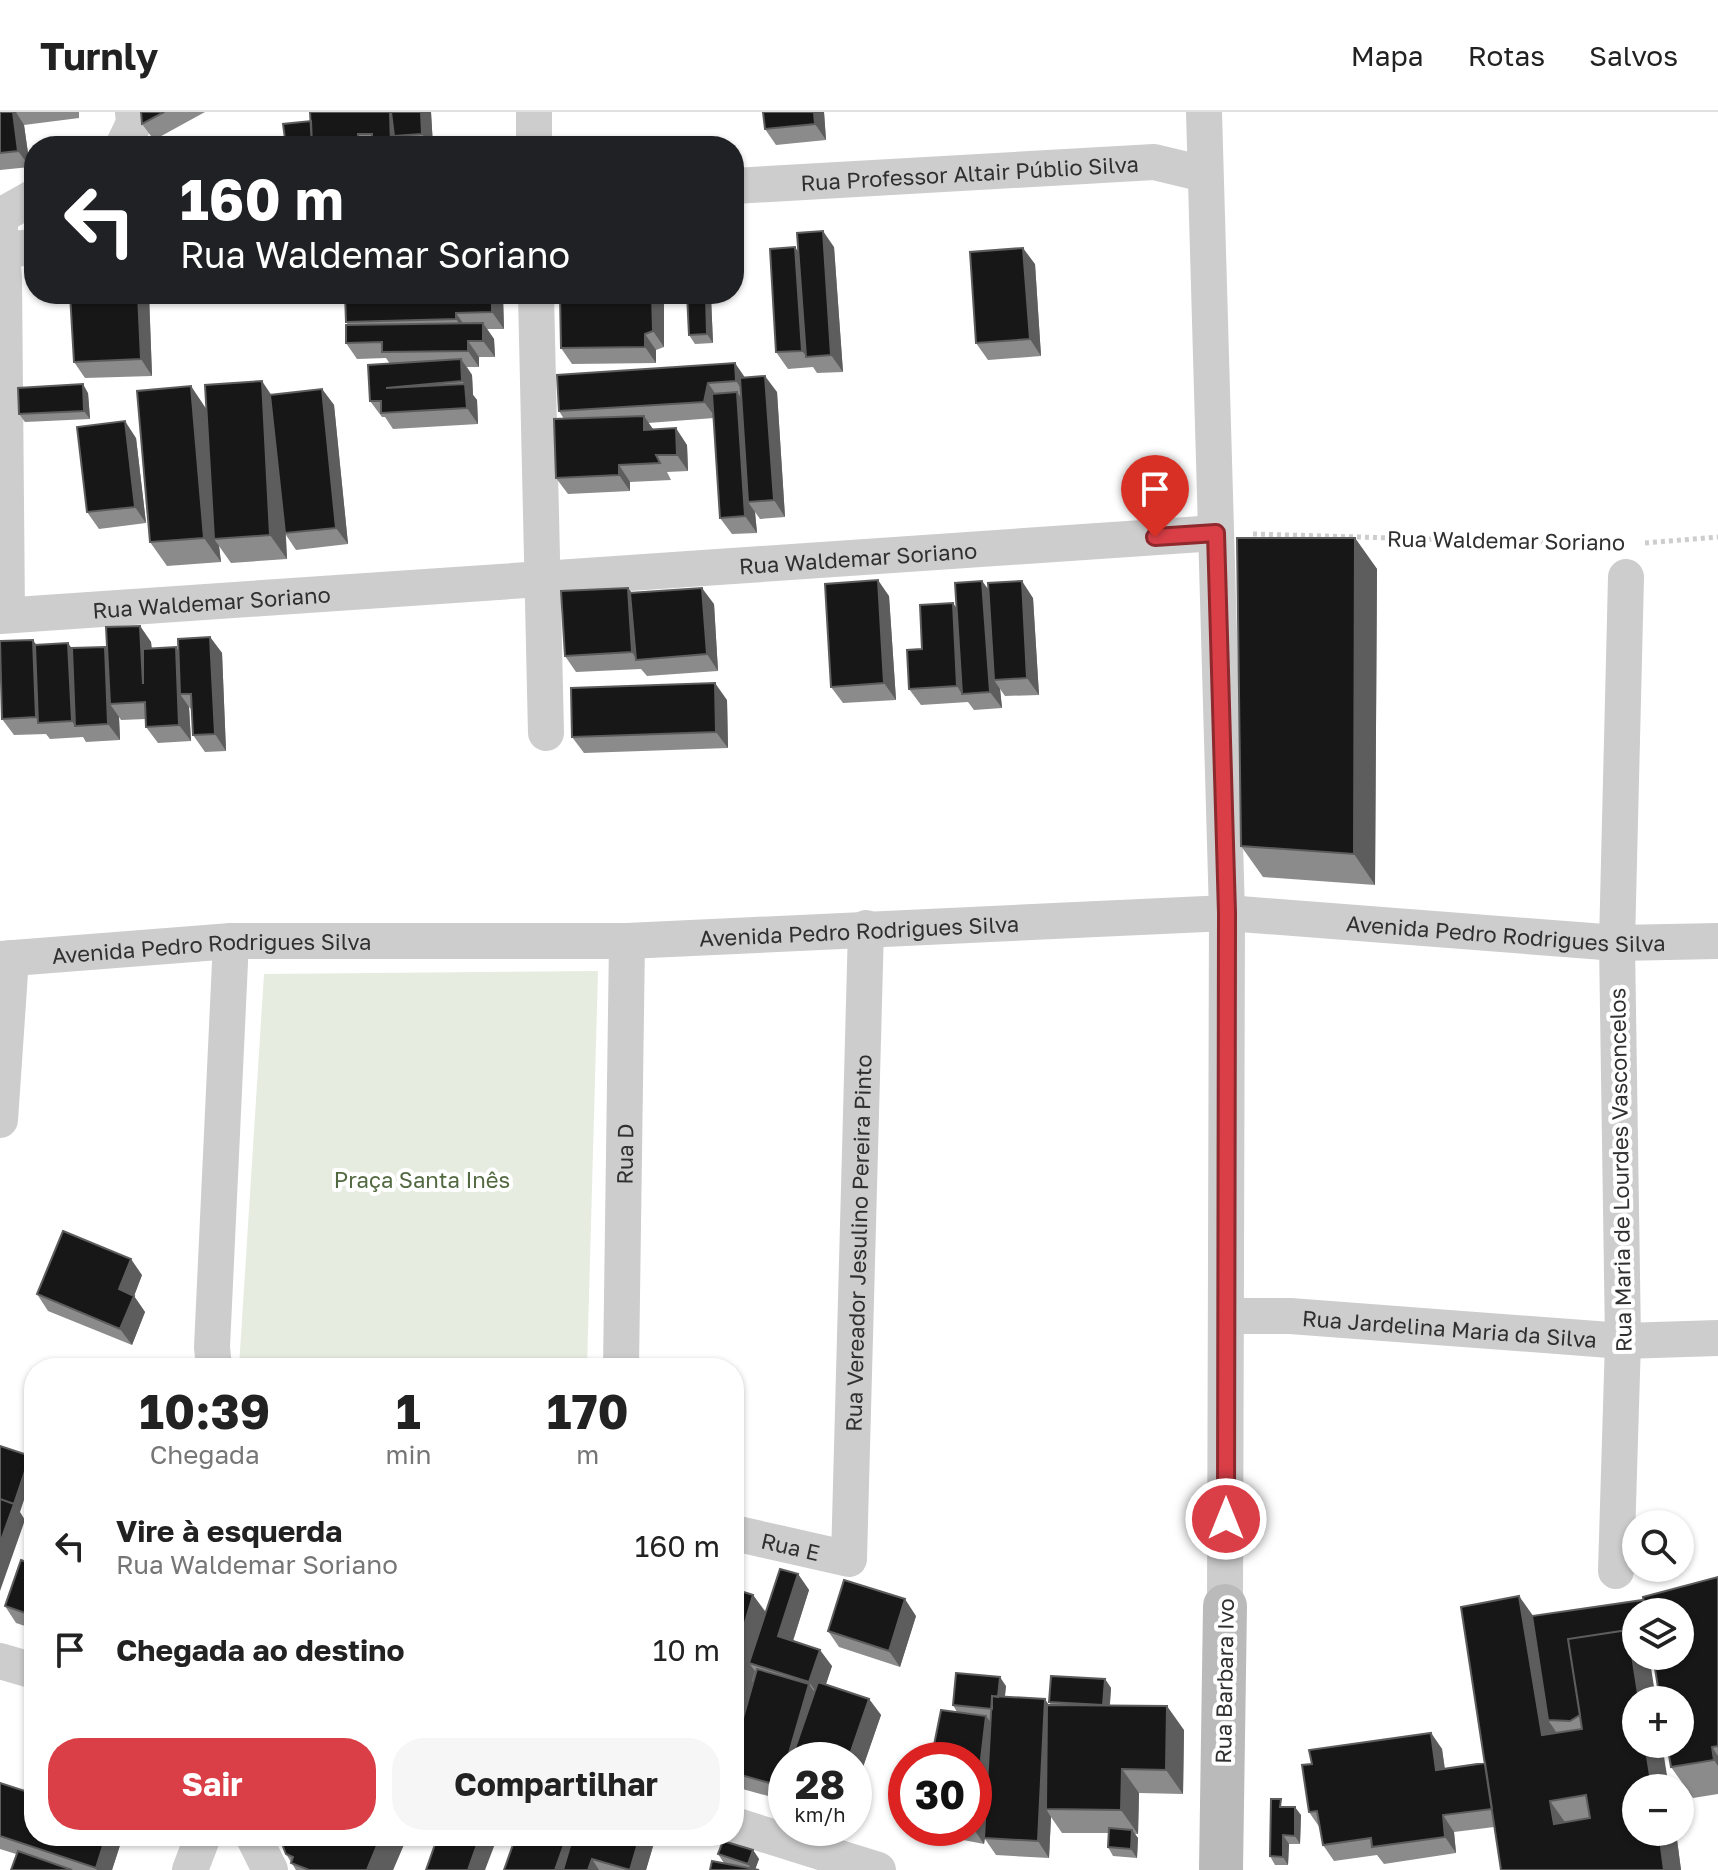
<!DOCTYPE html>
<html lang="pt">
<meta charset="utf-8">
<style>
:root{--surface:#fff;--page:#f6f6f6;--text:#222;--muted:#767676;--line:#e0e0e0;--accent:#da3f47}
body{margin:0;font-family:"Golos Text",sans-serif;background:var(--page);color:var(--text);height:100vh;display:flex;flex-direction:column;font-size:30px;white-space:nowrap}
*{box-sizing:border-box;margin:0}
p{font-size:26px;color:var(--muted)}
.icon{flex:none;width:44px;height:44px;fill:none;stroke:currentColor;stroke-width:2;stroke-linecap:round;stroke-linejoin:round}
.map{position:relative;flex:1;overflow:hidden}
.panel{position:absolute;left:24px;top:1246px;width:720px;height:488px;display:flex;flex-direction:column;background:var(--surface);border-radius:32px;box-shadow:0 2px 6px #0004}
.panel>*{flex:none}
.hud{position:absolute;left:24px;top:24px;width:720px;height:168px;border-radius:32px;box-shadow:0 2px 6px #0004;background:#202124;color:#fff;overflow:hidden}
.tools{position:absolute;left:1622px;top:1398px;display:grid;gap:16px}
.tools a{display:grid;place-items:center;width:72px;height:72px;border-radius:50%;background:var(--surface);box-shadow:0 2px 6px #0004;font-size:40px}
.speed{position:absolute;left:768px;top:1630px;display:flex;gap:16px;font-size:40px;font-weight:700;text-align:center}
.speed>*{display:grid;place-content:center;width:104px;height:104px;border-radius:50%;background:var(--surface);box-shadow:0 2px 6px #0004;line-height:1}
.speed small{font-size:20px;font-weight:400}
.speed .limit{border:12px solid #d22;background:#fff;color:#111}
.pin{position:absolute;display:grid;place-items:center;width:68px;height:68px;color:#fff;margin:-82px -34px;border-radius:50% 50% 50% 0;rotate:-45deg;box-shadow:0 0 8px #0007}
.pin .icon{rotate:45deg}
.me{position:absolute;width:88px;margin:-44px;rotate:0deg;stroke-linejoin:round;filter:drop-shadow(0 0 6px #0008)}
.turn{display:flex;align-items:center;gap:28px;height:168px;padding:0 24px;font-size:36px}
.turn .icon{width:104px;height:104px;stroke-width:2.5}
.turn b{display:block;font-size:56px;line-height:68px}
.eta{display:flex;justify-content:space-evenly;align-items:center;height:136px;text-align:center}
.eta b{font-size:48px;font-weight:700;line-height:56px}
.cta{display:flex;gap:16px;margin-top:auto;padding:16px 24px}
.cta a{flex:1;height:92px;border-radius:32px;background:var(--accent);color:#fff;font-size:32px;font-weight:700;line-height:92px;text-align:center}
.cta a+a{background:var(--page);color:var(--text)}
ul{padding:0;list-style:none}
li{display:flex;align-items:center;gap:24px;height:104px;padding:0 24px}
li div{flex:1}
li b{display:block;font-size:30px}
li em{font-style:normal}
header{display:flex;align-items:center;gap:48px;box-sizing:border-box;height:112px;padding:0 40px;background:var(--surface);border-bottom:2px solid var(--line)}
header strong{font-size:38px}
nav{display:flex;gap:44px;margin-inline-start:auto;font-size:28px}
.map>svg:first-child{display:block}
.green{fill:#e6ecdf}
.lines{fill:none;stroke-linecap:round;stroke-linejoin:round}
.path{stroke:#cdcdcd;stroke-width:5;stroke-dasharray:4 4;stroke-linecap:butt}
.street{stroke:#cdcdcd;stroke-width:36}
.secondary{stroke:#bababa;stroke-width:44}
.wall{fill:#8b8b8b;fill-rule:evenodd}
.shaded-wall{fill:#5d5d5d}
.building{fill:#171717;stroke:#5d5d5d;stroke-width:2;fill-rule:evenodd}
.route-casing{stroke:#8e292e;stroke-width:20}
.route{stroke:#da3f47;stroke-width:14}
.labels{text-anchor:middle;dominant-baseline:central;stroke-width:8;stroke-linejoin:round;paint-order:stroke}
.street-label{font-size:22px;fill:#303030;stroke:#fff}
.park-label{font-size:22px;fill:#526940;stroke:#fff}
</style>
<header>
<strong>Turnly</strong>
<nav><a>Mapa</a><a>Rotas</a><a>Salvos</a></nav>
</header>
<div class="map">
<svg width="1718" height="1758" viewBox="0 0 1718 1758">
<rect width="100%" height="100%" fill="#fff"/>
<path class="green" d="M598,859L587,1256L239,1255L264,862Z"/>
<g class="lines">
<path class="path" d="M1253,422L1603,432
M1645,431L1718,425"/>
<g class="street">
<path d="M1204,0L1227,801L1225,1494"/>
<path d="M123,34L134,11L133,0"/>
<path d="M534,34V0"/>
<path id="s1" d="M734,74L1154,50L1204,62"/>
<path d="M0,104L34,85"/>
<path d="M0,117L4,166L7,503"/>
<path d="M2,138L34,135"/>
<path d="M536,182L546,621"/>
<path id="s2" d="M0,504L1216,421"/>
<path id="s3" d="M0,847L231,829H627L1227,801L1617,831L1718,829"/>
<path d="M0,1008L11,846"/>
<path id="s4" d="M1228,1204H1290L1623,1229L1718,1226"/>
<path d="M214,1256L212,1235L231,829"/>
<path id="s5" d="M621,1256L627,829"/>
<path id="s6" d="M734,1421L849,1447L866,816"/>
<path d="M1616,1459L1623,1229L1617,831L1626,465"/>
<path d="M0,1549L34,1559"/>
<path d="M734,1713L878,1758"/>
<path d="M253,1724L270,1758"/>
<path d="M190,1758L203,1724"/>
</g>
<path class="secondary" d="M1221,1758L1225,1494"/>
</g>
<path class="wall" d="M0,0H79V6L24,13L30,55L0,58Z
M141,0H205L154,28L142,12Z
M431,0L433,34H286L311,9Z
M824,0L826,28L776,33L765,17Z
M834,135L843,260L817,261L813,255L788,257L776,240L799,140Z
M1035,152L1041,244L988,248L976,231Z
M70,182H149L152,264L85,266L74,250Z
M560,182H658L664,190V235L656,238V251L572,252L561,236Z
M687,182H709L711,185L713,231L695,232L689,223Z
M503,185L504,217H487L494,227L495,245H479V255H467L472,263L473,283L477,288L478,312L393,317L385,305H382L370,289L390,252L386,246L357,247L346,231L348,213L346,210Z
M557,263L745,266L777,280L785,405L760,407L755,400L757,421L732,422L720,406L714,306L648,311L653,317L687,333L688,359L667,360L671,368L630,370V379L568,382L556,366L564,307L559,299Z
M322,277L334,293L348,432L296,438L286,423L287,447L231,451L219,434L221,450L167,454L150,430L206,296L271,283Z
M88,281L90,307L25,310L19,302Z
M136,326L146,411L99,417L87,400Z
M1355,426L1377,457L1375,773L1263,765L1241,734Z
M982,469L989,478L1033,486L1039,583L1005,584L1000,577L1002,596L974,598L968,590L921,593L909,577L922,537L956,496Z
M628,476L632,481L714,492L718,559L647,564L641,557L576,560L565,544Z
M889,484L896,588L843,591L831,575Z
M140,514L151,530L152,536L178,539L210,525L222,541L226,639L205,640L193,623L192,598L189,595L191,629L158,631L146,615V607L121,608L119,605L120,628L86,630L83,625L50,627L46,622L14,623L2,607L36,533L72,536L105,535L107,538Z
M727,588L728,636L584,641L572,625Z
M142,1163L134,1184L145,1200L132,1233L48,1199L37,1182Z
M34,1453V1517L16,1511L5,1494Z
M798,1462L809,1478L793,1529L832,1554L826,1572L869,1587L881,1603L854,1681V1648H786V1689L739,1676L734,1668V1477L753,1483L766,1500Z
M1718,1465V1682L1693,1686L1671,1655L1654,1550L1650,1551L1636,1720H1676L1681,1758H1501L1494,1715L1454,1720L1456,1741L1384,1752L1377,1743L1334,1749L1323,1733L1320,1716L1309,1700L1312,1652L1431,1621L1442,1637L1445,1657L1485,1651L1533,1504L1643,1488ZM1636,1500L1680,1544H1636Z
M916,1504L900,1555L839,1535L828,1519Z
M1105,1567L1111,1576L1110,1593L1184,1618L1183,1682L1139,1681L1138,1722H1135L1138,1726L1137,1746L1113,1744L1108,1735L1109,1721H1062L1051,1705L1049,1746L996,1743L985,1727L984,1732L932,1722L928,1716H974L957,1600L953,1593L1006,1574L1005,1585L1051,1593L1049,1590Z
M0,1671L34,1724H123L112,1758H11L16,1742L0,1737Z
M1286,1695L1301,1703L1300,1732H1289L1288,1753H1275L1270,1744Z
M516,1724H656L646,1758H504Z
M405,1730L393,1758H296L286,1742Z
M753,1738L759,1747L755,1757L724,1751L718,1742Z"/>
<path class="shaded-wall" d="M13,0H16L24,13L30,55L18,39Z
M390,0H401L394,24L401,34H391Z
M421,0H431L433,34H430L422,22Z
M814,0H824L826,28L815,12Z
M358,22L367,34H359Z
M823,119L834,135L843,260L831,243Z
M795,135L806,151L807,245L802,239Z
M1023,136L1035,152L1041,244L1030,227Z
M138,182H149L152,264L141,247Z
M492,182H501L503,185L504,217L492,200Z
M652,182H658L664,190V235L653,219Z
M706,182H709L711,185L713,231L707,222Z
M456,201L467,217V223L456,207Z
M483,211L494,227L495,245L483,229Z
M645,222L656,238V251L645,235Z
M468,229L479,245V255L468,239Z
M461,247L472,263L473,283L477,288L478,312L467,296L466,274L462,269Z
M735,251L746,267L747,285L736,269Z
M765,264L777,280L785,405L774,388Z
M262,269L278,293L287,447L270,423Z
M708,271L719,287L716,306L704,290Z
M83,272L88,281L90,307L84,299Z
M191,274L207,298L214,427L219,434L221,450L204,426Z
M322,277L334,293L348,432L336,416Z
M737,280L748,296V390L755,400L757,421L745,404Z
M644,304L655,320L644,318Z
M125,309L136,326L146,411L135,395Z
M676,316L687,333L688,359L677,343Z
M619,353L630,370V379L619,363Z
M1355,426L1377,457L1375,773L1354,742Z
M878,468L889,484L896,588L884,571Z
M982,469L994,486V568L1000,577L1002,596L990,580Z
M1022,469L1033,486L1039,583L1027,566Z
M628,476L640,492L637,548L632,540Z
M702,476L714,492L718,559L707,542Z
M953,491L964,507L962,582L957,574Z
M140,514L151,530L154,589L143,572Z
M210,525L222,541L226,639L215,622Z
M33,528L44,544L40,611L36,605Z
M68,531L80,548L75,614L72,609Z
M105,535L117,551L110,592L119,605L120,628L108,612Z
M176,535L187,552L180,582L189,595L191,629L179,613Z
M715,571L727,588L728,636L716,620Z
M131,1147L142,1163L134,1184L145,1200L132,1233L120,1217L119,1177Z
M30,1344L34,1350V1358L20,1400L25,1408L0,1479V1431Z
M798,1462L809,1478L789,1541L778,1524Z
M753,1483L770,1507L749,1551L755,1559L752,1569L760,1581L734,1661V1548Z
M1519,1484L1541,1515L1548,1608L1559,1624L1542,1623Z
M905,1487L916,1504L900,1555L889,1539Z
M1628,1518L1636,1529V1544H1646L1650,1549L1656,1588H1639Z
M820,1538L832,1554L821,1587L809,1570Z
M1000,1565L1006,1574L1002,1606L997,1598Z
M1105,1567L1111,1576L1109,1601L1103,1593Z
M809,1572L820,1588L803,1648H787Z
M869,1587L881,1603L854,1681V1648H848Z
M1045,1587L1056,1604L1046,1697L1051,1705L1049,1746L1038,1729Z
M1167,1594L1184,1618L1183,1682L1166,1658Z
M986,1604L998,1620L984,1732L973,1716Z
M1431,1621L1442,1637L1447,1674L1436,1658Z
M1645,1632H1662L1669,1676H1652Z
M1712,1635L1718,1644V1654L1714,1648Z
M786,1652L785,1666L786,1683L780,1674Z
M1122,1657L1139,1681L1138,1722L1121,1698Z
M1550,1689L1572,1720L1554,1712Z
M1295,1695L1301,1703L1300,1732L1295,1724Z
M1443,1703L1454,1720L1456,1741L1445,1725Z
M1132,1718L1138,1726L1137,1746L1131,1737Z
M1659,1720H1676L1681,1758H1664Z
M1283,1723L1289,1732L1288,1753L1283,1745Z
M106,1724H123L112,1758H97L96,1756Z
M381,1724H401L405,1730L393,1758H367Z
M480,1724H498L485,1758H468Z
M567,1724H584L572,1758H555Z
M640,1724H656L646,1758H630Z
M753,1738L759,1747L755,1758H752L748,1752Z
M592,1747L599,1758H588Z"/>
<path class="building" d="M0,0H13L18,39L0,41Z
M141,0H164L142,12Z
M310,0H390L391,34H372V22H358V33L312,34Z
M391,0H421L422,22L394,24Z
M763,0H814L815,12L765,17Z
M311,9L312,34H286L283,12Z
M823,119L831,243L806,245L797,121Z
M795,135L802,239L776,240L770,137Z
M1023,136L1030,227L976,231L970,140Z
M70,182H138L141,247L74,250Z
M345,182H492V200L456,201V207L346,210Z
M560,182H652L653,219L645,222V235L561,236Z
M687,182H706L707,222L689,223Z
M483,211V229H468V239L382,240V230L346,231V213Z
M461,247L462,269L386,276L465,272L467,296L381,301V289H370L368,253Z
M735,251L736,269L708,271L704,290L559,299L557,263Z
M765,264L774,388L748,390L740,266Z
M262,269L270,423L214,427L205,273Z
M83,272L84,299L19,302L18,276Z
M191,274L204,426L150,430L137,279Z
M322,277L336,416L285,421L270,283Z
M737,280L745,404L720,406L712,282Z
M644,304V318L676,316L677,343H656L660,351L619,353V363L556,366L554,307Z
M125,309L135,395L87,400L77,315Z
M1237,426H1355L1354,742L1241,734Z
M878,468L884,571L831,575L825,472Z
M982,469L990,580L962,582L955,471Z
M1022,469L1027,566L994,568L988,471Z
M628,476L632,540L565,544L561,479Z
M702,476L707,542L636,548L630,481Z
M953,491L957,574L909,577L907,538L922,537L920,493Z
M140,514L143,572V537L176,535L179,613L146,615L145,590L110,592L106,515Z
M210,525L215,622L193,623L191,582H180L178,527Z
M33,528L36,605L2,607L0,529Z
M68,531L72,609L38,611L35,533Z
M105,535L108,612L75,614L72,536Z
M715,571L716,620L572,625L571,576Z
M63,1119L131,1147L119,1177L134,1184L120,1217L37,1182Z
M0,1334L30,1344L14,1392L0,1387Z
M0,1387L14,1392L0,1431Z
M21,1448L34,1453V1504L5,1494Z
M780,1457L798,1462L778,1524L820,1538L809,1570L749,1551Z
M1718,1465V1634L1712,1635L1714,1648L1671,1655L1667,1632H1680V1588H1660L1653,1544H1680V1500H1645L1643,1485Z
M844,1468L905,1487L889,1539L828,1519Z
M734,1477L753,1483L734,1548Z
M1519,1484L1542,1623L1582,1617L1568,1527L1628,1518L1639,1588H1636V1632H1645L1652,1676H1636V1720H1659L1664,1758H1501L1461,1495ZM1586,1683L1590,1706L1554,1712L1550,1689Z
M1643,1488L1645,1500H1636V1529L1628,1518L1568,1527L1580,1603L1570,1609L1548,1608L1532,1504Z
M734,1554L744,1557L734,1588Z
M757,1557L809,1572L787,1648H786L780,1674L734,1661V1638Z
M956,1561L1000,1565L998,1585L992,1584V1597L953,1593Z
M1051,1564L1105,1567L1103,1593L1049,1590Z
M818,1570L869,1587L848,1648H791Z
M992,1584L1045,1587L1038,1729L984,1726Z
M1047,1593L1167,1594L1166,1658L1122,1657L1121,1698L1046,1697Z
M941,1598L986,1604L974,1707V1648H931Z
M1431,1621L1436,1658L1485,1651L1492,1697L1443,1703L1445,1725L1372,1735L1371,1726L1323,1733L1317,1699L1309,1700L1302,1653L1312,1652L1309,1638Z
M0,1671L34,1682V1724H106L96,1756L0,1724Z
M1271,1687H1281L1280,1695H1295V1724L1283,1723V1745L1270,1744Z
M1109,1716L1132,1718L1131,1737L1108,1735Z
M279,1724H381L367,1758H309L291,1751L293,1745L286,1742Z
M438,1724H480L468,1758H426Z
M516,1724H567L555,1758H504Z
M573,1724H640L630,1758L592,1747L588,1758H563Z
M723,1729L753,1738L748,1752L718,1742Z
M18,1739L72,1758H11Z
M712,1749L759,1758H710Z"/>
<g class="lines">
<g class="route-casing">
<path id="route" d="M1155,425L1216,421L1227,801L1226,1407"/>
</g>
<use href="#route" class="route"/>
</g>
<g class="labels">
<g class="street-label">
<text stroke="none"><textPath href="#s1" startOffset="236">Rua Professor Altair Públio Silva</textPath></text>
<text transform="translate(1506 428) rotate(1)">Rua Waldemar Soriano</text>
<text stroke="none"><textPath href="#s2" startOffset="860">Rua Waldemar Soriano</textPath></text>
<text stroke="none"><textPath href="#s2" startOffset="212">Rua Waldemar Soriano</textPath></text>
<text stroke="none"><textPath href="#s3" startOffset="860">Avenida Pedro Rodrigues Silva</textPath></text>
<text stroke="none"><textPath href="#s3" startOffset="1508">Avenida Pedro Rodrigues Silva</textPath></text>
<text stroke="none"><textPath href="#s3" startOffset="212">Avenida Pedro Rodrigues Silva</textPath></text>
<text stroke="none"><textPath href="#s5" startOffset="214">Rua D</textPath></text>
<text transform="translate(1620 1058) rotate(-91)">Rua Maria de Lourdes Vasconcelos</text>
<text stroke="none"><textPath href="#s6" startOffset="434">Rua Vereador Jesulino Pereira Pinto</textPath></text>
<text stroke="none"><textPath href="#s4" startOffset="222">Rua Jardelina Maria da Silva</textPath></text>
<text stroke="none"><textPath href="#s6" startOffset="58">Rua E</textPath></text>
<text transform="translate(1224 1569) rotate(-89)">Rua Barbara Ivo</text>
</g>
<g class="park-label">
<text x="422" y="1067">Praça Santa Inês</text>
</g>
</g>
</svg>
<div class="tools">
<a><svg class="icon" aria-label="search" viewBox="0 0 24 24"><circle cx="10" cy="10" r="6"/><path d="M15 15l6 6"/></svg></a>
<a><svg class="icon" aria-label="layers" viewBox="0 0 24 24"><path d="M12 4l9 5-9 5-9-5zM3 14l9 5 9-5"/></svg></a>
<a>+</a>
<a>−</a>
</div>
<div class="speed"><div>28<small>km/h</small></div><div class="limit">30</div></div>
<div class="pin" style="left:1155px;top:425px;background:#d93025"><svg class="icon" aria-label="arrive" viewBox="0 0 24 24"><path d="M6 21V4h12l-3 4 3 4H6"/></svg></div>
<svg class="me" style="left:1226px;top:1407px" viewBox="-20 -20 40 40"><circle r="17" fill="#da3f47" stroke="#fff" stroke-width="3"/><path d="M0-11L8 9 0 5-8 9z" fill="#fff"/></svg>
<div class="hud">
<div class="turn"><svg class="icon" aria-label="left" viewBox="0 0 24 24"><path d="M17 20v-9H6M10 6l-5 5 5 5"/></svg><div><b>160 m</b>Rua Waldemar Soriano</div></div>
</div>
<section class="panel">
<div class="eta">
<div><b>10:39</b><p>Chegada</p></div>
<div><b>1</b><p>min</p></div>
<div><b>170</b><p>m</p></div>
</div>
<ul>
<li><svg class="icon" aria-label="left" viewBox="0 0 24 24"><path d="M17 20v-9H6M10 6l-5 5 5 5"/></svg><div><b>Vire à esquerda</b><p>Rua Waldemar Soriano</p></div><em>160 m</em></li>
<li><svg class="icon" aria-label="arrive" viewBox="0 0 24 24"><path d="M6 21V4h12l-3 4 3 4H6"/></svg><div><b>Chegada ao destino</b></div><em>10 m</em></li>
</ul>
<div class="cta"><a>Sair</a><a>Compartilhar</a></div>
</section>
</div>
